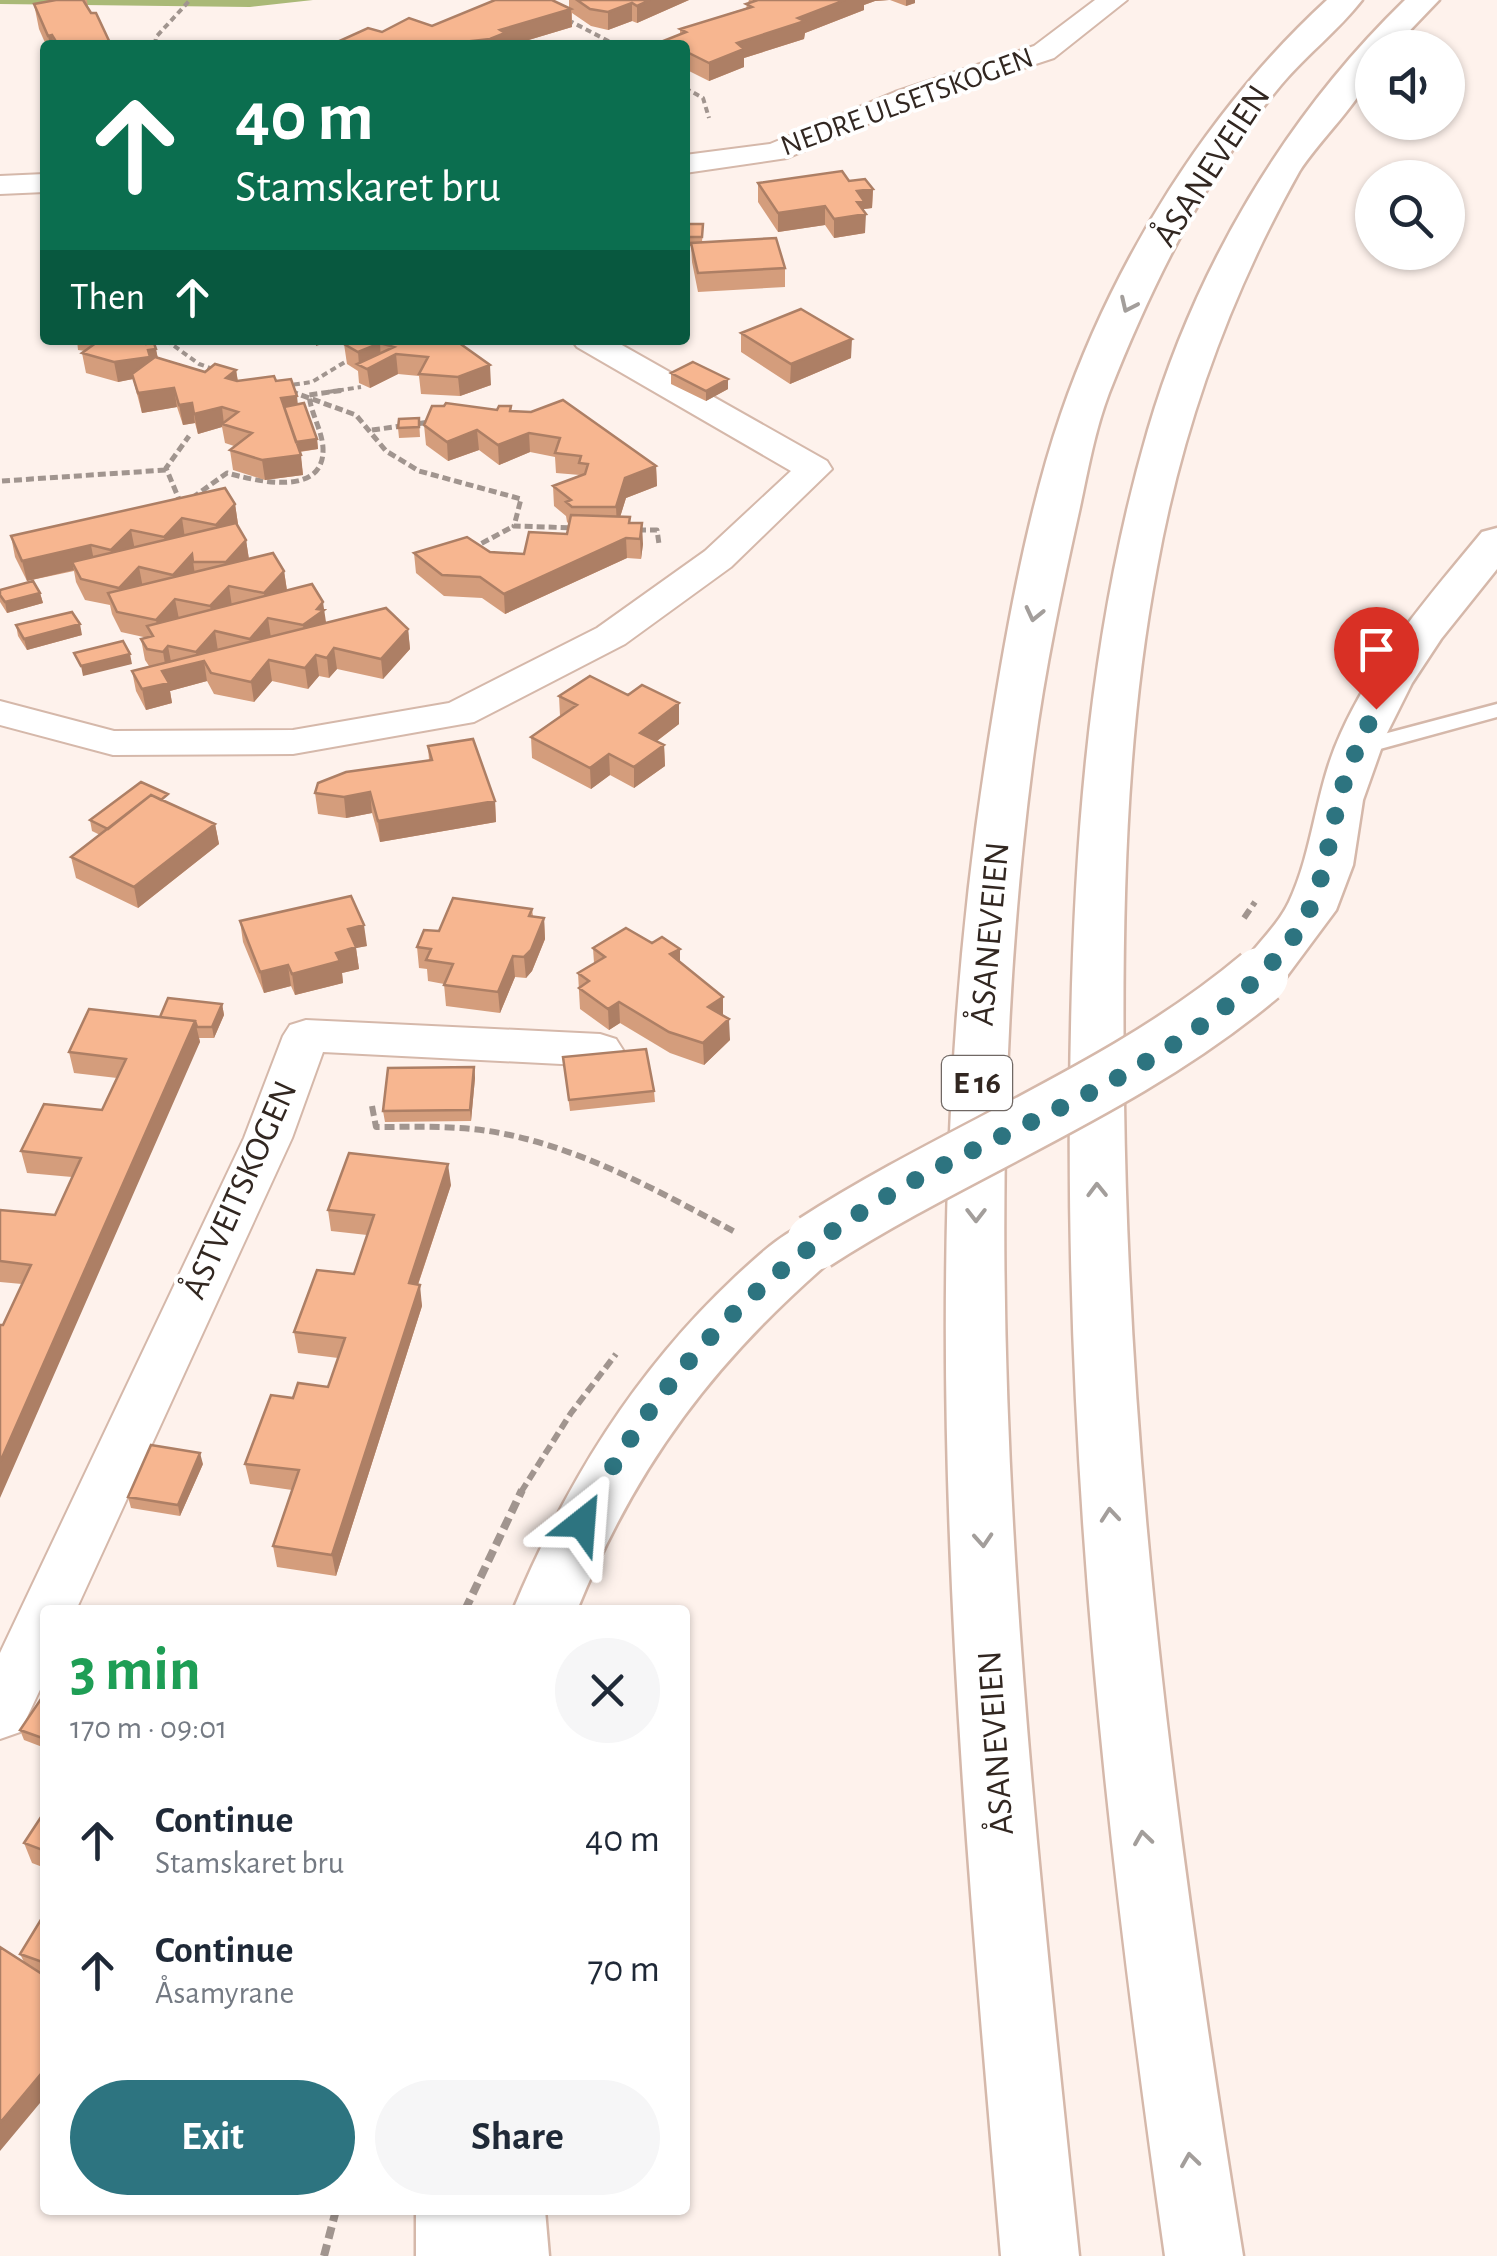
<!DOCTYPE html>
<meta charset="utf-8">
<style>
:root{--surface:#fff;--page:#f6f6f7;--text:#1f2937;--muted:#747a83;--accent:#2d7480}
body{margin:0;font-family:"Alegreya Sans",sans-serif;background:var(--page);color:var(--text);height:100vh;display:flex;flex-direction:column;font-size:38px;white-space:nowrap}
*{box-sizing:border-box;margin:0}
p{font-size:32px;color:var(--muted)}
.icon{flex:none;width:55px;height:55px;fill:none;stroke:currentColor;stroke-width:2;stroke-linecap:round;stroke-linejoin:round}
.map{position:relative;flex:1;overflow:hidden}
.drawer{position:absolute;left:40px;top:1605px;width:650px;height:610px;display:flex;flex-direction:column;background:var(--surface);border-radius:10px;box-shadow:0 2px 8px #0004}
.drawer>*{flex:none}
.banner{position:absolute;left:40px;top:40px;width:650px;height:305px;border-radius:10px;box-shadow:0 2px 8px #0004;background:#0b6e4f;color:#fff;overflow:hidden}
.controls{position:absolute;left:1355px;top:30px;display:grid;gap:20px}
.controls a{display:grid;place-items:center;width:110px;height:110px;border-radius:50%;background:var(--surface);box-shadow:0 2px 8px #0004;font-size:50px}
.pin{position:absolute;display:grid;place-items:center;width:85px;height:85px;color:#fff;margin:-102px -42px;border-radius:50% 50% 50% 0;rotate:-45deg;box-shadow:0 0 10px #0007}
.pin .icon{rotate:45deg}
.me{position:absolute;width:110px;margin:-55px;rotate:28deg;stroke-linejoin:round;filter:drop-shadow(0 0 8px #0008)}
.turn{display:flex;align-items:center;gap:35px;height:210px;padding:0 30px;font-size:45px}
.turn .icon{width:130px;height:130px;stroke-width:2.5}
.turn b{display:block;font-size:70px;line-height:85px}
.then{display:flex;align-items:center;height:95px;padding:0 30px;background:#0003;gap:20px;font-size:38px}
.round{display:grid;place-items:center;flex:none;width:105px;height:105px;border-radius:52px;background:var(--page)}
.head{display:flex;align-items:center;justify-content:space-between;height:170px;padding:0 30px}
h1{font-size:60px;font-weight:600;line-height:75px;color:#1e9e55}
.primary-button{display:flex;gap:20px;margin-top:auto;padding:20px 30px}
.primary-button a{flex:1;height:115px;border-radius:60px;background:var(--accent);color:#fff;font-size:40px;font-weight:600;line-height:115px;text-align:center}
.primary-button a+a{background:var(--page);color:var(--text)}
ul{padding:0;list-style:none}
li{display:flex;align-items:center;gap:30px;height:130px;padding:0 30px}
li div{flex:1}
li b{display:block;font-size:38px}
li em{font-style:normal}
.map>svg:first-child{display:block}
.forest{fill:#aab977}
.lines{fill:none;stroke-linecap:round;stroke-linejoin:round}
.lane-casing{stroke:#d5b8aa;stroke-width:5}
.street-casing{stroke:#d5b8aa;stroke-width:4}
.primary-casing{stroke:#d5b8aa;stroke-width:5}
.highway-casing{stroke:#d5b8aa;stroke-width:5}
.path-far3{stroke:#a1958f;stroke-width:4;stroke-dasharray:6 4;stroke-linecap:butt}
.path-far2{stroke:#a1958f;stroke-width:5;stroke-dasharray:8 4;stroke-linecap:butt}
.path-far1{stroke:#a1958f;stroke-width:6;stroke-dasharray:10 5;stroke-linecap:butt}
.path{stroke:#a1958f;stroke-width:8;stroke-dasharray:12 6;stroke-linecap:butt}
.lane{fill:#fff;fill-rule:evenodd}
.street{fill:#fff;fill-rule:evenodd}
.primary{fill:#fff;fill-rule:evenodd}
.highway{fill:#fff;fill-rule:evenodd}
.primary-bridge-casing{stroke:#d5b8aa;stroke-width:61;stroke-linecap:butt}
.path-bridge{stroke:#a1958f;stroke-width:6;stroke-dasharray:10 5;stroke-linecap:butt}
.primary-bridge{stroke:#fff;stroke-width:56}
.wall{fill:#d49d7c}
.shaded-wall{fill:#ad7f65}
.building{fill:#f7b690;stroke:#ad7f65;stroke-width:2.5}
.oneway{stroke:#a39e9b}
.route{stroke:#2d7480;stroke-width:18;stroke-dasharray:0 32.4}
.labels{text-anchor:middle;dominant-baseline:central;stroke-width:8;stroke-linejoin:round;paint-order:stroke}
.far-street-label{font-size:30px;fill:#322721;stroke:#fff}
.shield{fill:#fff;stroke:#706864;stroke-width:2.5}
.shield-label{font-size:32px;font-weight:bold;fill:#322721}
.street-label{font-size:35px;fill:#322721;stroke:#fff}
</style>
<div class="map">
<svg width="1497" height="2256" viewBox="0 0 1497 2256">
<rect width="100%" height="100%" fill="#fef2ec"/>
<path class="forest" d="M0,0H313L250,7L0,4Z"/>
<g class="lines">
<g class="lane-casing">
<path id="lane" d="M1497,704V717L1358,755L1347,748L1350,743Z"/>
</g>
<g class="street-casing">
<path id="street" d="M1095,0H1127L1054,58L915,104L787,158L685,173V155L770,144L895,92L1034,46Z
M45,174V192L0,194V176Z
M572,340H613L827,461L832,469L731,567L625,644L474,722L293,754L113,755L0,725V701L114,731L293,730L449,703L597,628L705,551L791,471L577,347Z
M306,1020L600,1034L616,1039L623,1050L616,1061L600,1066L323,1052L292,1138L76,1610H45V1679L20,1732L0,1739V1653L244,1138L283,1036L290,1025Z"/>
</g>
<g class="primary-casing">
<path id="primary" d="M1497,528V569L1441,639L1412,683L1386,735L1363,800L1353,865L1336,910L1278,988L1260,993L1242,988L1234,976C1250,950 1276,929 1289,902C1314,849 1315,789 1341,733C1375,658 1429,596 1482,532Z
M815,1221L835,1227L844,1242L835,1257C715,1360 637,1463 577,1610H513C566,1483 634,1372 735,1277C759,1255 784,1230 815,1221Z
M416,2210H545L549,2256H416Z"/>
</g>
<g class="highway-casing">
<path id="highway" d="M1327,0H1362C1338,31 1306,55 1281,85C1205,176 1152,284 1109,393C1095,430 1088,469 1080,507C1062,588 1045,668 1034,751C967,1252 1027,1756 1079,2256H1001C959,1759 909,1256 986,759C1003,649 1025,519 1061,414C1114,260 1208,109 1327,0Z
M1405,0H1439L1393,48H1372C1372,55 1375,63 1372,70C1365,97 1316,144 1299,172C1230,295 1182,428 1157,567C1124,742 1122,922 1124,1101C1129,1492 1181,1871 1243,2256H1165C1110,1865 1066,1491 1070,1095C1072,871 1085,646 1148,430C1195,269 1285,116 1405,0Z"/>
</g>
<path class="path-far3" d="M568,20L616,45
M155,45L156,37L190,0
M685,88L703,98L709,118
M166,340L199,364L216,370
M284,386L312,382L350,359
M328,392L361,387"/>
<path class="path-far2" d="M290,391L356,415L386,451L419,471L521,499L514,526L576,528
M372,430L430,422
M2,481L166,470
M192,498L227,473C256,481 325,498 323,448C322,430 311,414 309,395L344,390
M181,504L166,468L189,436
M638,530H657L659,544
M471,549L514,526"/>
<path class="path-far1" d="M372,1106L376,1127C417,1127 459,1125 500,1133C584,1149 660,1192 735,1232
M521,1492L571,1413L616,1354"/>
<path class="path" d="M465,1610L522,1490
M324,2256L336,2210"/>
<use href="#lane" class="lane"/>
<use href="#street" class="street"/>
<use href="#primary" class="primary"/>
<use href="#highway" class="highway"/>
<g class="primary-bridge-casing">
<path id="primary-bridge" d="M815,1242C961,1148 1126,1089 1260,976"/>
</g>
<path class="path-bridge" d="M1244,918L1255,902"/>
<use href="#primary-bridge" class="primary-bridge"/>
</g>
<path class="wall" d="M48,0H87L88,9L111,45H46L39,29L34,4L49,2Z
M569,0H689L637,23L632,21L608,30L591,26L572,13V27L512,45H335V43L382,32L569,8Z
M749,0H889L875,1L864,5V10L805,33L804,39L744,58V67L709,81L685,69V45H663V41L680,34V29L746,8Z
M890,0H915V3L906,6Z
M849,181L873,189L872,208L864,209L865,233L834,238L825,225L778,232L758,202V183Z
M686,224H703L702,243L785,268V287L698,292L692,262L691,246H686Z
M741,333L851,358L790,384L741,352Z
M77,340H153L158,358L205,372L236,370L238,381H276L298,404L317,439L318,449L300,452L303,475L265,480L233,470L230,450L234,446L225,443L222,427L198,434L195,423L183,425L177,407L142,413L133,379L118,382L86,373L82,353L85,351L78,350Z
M455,340L491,385L460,396L421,394L419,376L398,374L370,388L359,383L358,371L347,364L344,344Z
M671,373L728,389L706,401L671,384Z
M497,410L512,411L656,466L657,486L626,498L620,517L630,523L643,544L641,559L627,558L505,614L482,598L444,596L416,573L414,553L524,554L567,534L569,524L567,522L566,516L554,506L553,486L580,475L556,473L555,457L530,452L499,465L479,450L448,461L426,445L424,425Z
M419,418L420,437L399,438L398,428Z
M235,504L238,524L237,525L246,540L249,559L284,571L287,590L326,622L408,629L410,649L383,679L337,669L329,678L319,676L308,689L272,681L254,702L214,694L207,681L170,691L172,703L146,710L136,691L132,671L149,666L145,660L141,639L148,638L121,632L112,614L110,605L85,600L76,582L74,571L27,581L15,557L11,536Z
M0,590L40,593L43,603L7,613L0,602Z
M16,625L82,635L27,650L18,636Z
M559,696L679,724L657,741L664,745L665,766L634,788L610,775L591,789L532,758L531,737L560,716Z
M428,746L495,801L496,822L380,842L372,813L346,818L318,814L315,793L429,760Z
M169,803L215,824L219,844L138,908L76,878L71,857L100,835L92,831L90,820Z
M532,909L533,916L544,918L545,939L532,971L526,978L515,977L500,1013L446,1006L444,984L428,981L427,969L419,968L417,947L439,931Z
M240,921L367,946L356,948L359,969L342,973L343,983L295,995L291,986L264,993L243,942Z
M593,948L680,963L723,1015L730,1040L704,1065L670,1053L620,1023L609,1030L580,1009L578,973L594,963Z
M222,1004L224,1015L214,1038H199L200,1042L3,1325L22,1284L0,1282V1210L55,1215L72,1177L27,1173L21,1151L102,1110L117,1078L74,1073L69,1052L160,1017Z
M563,1057L654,1091L655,1102L570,1111Z
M474,1067L475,1078L471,1121L385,1122L383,1111Z
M451,1185L418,1285L422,1306L336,1576L277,1567L273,1546L292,1490L250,1484L245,1464L293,1398L328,1387L338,1358L298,1353L294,1332L354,1274L367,1235L331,1231L328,1210Z
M203,1464L180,1516L131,1508L128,1497Z
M45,1693V1748L24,1740L20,1730Z
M45,1811V1868L32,1863L24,1843Z
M45,1913V2097L24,1962L20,1954Z"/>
<path class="shaded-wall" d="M650,0H689L637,23V6Z
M845,0H889L875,1L864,5V10L805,33L804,39L744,58V67L709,81V63L737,43Z
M906,0H915V3L906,6Z
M632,3V21L608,30V12Z
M571,9L572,27L512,45H436L500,30Z
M52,35L54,45H50L48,36Z
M873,189L872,208L864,209L863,214H866L865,233L834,238V219L857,191Z
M825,206V225L778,232V213Z
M852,339L851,358L790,384L791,364Z
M316,340H334L316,346Z
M380,343L381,361L396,354L398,374L370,388L367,369L359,365L358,352Z
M156,349L160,369L133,379L118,382L114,362L148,350Z
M490,365L491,385L460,396L458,377Z
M236,370L239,390L226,378Z
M728,379V389L706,401V391Z
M174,388L177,407L142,413L138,393Z
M297,396L299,415L286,417L281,398Z
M192,403L195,423L183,425L179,405Z
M222,407L224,424H222V427L198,434L194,414Z
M477,430L479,450L448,461L447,442Z
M529,433L530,452L499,465L498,445Z
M317,439L318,449L296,452L295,442Z
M301,455L303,475L265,480L262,460Z
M656,466L657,486L626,498L617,527L616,507L625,478Z
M235,504L238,524L219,545L216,525Z
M182,518L185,538L168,558L164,537Z
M642,523L643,544L641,559L640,539Z
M131,530L135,550L115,570L111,550Z
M626,538L627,558L505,614L504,594Z
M246,540L249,560L229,582L226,562Z
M91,545L95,566L72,562L74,570L27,581L22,561Z
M192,554L195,575L176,595L173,575Z
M139,567L143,588L123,608L119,588Z
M284,571L287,591L267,614L264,593Z
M229,586L232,606L214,627L210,606Z
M40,593L43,603L7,613L5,602Z
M175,599L179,619L160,640L156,620Z
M323,602L326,622L306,646L303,625Z
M268,618L271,638L253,659L250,639Z
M80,624L82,635L27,650L24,639Z
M408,629L410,649L383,679L381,659Z
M215,631L218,651L204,661L207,681L170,691L172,703L146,710L142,689L162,671L166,670L163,652L168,646L172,667L197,662L196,652Z
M334,648L337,669L329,678L327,658Z
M130,654L132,664L83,676L81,666Z
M316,655L319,676L308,689L305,668Z
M269,660L272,681L254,702L251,682Z
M679,703V724L641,753L640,733Z
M664,745L665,766L634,788V767Z
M609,754L610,775L591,789L590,768Z
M370,792L372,813L346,818L344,797Z
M495,801L496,822L380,842L378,821Z
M215,824L219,844L138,908L134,887Z
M544,918L545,939L532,971L526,978L524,957Z
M364,925L367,946L356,948L359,969L342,973L343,983L295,995L292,974L336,953L348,929Z
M680,949V970L670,954Z
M513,956L515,977L500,1013L498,992Z
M288,965L291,986L264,993L260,972Z
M723,997V1018L708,1007Z
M619,1002L620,1023L609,1030L608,1009Z
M222,1004L224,1015L214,1038L212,1027Z
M729,1019L730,1040L704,1065L703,1043Z
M195,1021L200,1042L0,1498V1462Z
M474,1067L475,1078L471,1121L470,1110Z
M448,1164L451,1185L411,1305L409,1283Z
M420,1285L422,1306L336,1576L332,1555Z
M200,1453L203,1464L180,1516L178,1505Z
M45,2069V2097L0,2151V2123Z"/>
<path class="building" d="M56,0H83L91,13H96L111,45H58L52,35L48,36L34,4Z
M495,0H552L571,9L500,30L505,33L490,39L436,45H338L335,43L368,28L382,32L409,18L432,26Z
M577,0H650L637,6L632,3L608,12L590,9Z
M753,0H845L798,18L805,21L737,43L744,49L709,63L685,51V45H672L663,41L686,32L680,29L752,7L746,4L755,1Z
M842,171L849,181L865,179L873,189L857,191L864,201L857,202L866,214L834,219L825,206L778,213L758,183Z
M686,224H703L702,237H685Z
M776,238L785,268L698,273L691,243Z
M801,309L852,339L791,364L741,333Z
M100,340H144L146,344L154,343L156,349L148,350L150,357L114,362L82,353Z
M354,340H455L490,365L458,377L419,374L428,357L396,354L367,369L357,364L394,347L380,343L358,352L344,344Z
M155,357L205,372L215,364L236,370L226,378L237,381L274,376L276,381L291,379L297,396L281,398L301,455L262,460L230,450L252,433L222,424L238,412L222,407L194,414L192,403L179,405L174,388L138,393L132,374Z
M693,362L728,379L706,391L671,373Z
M563,400L656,466L625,478L616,507H572L566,502L571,500L553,486L585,474L588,464L579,463L581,456L555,453L560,438L529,433L498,445L477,430L447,442L424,425L432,406H444L446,403L497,410L499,406H511L510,411L531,412Z
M304,403L317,439L296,442L284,407Z
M419,418V427L398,428L399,419Z
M225,488L235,504L216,525L182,518L164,537L131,530L111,550L91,545L22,561L11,536Z
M571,515L630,517L629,523H642L640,539L626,538L504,594L480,577L442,575L414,553L467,537L490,552L524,554L529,532L567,534Z
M236,523L246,540L226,562H193L192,554L173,575L139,567L119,588L81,579L72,562Z
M273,553L284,571L264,593L229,586L210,606L175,599L156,620L117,612L108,593Z
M33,581L40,593L5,602L0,595V590Z
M312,584L323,602L317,609L324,610L303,625L268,618L250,639L215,631L196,652L168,646L163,652L147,649L141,639L153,636L147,626Z
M386,608L408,629L381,659L334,648L327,658L316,655L305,668L269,660L251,682L211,673L204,661L162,671L169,683L142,689L132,671Z
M72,612L80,624L24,639L16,625Z
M123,641L130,654L81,666L74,653Z
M590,676L628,695L642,685L679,703L640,733L664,745L634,767L609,754L590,768L531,737L577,705L559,696Z
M473,739L495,801L378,821L370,792L344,797L315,793L318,783L346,772L432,760L428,746Z
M141,782L168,794L161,800L151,795L108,829L90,820Z
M151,795L215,824L134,887L71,857Z
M351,896L364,925L348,929L356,947L336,953L340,961L292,974L288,965L260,972L240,921Z
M453,898L532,909L529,916L544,918L531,950L524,957L513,956L498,992L444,985L453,964L426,960L431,949L417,947L424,930L439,931Z
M626,928L652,943L662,937L680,949L670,954L723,997L708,1007L729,1019L703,1043L669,1032L619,1002L608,1009L579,988L589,981L578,973L605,957L593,948Z
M168,998L222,1004L212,1027H197L195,1021L160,1017Z
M89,1009L195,1021L0,1462V1325H3L31,1265L0,1261V1210L55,1215L81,1158L21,1151L44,1104L102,1110L126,1059L69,1052Z
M646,1049L654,1091L569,1100L563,1057Z
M474,1067L470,1110L383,1111L388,1068Z
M349,1153L448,1164L409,1283L420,1285L332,1555L273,1546L299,1470L245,1464L271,1395L293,1398L298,1383L328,1387L345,1338L294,1332L317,1270L354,1274L374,1215L328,1210Z
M151,1445L200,1453L178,1505L128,1497Z
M45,1693V1739L20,1730Z
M45,1811V1851L24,1843Z
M45,1913V1963L20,1954Z
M0,1947L45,1976V2069L0,2123Z"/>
<defs><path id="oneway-chevron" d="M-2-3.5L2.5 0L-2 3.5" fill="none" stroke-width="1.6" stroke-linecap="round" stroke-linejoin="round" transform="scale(2.5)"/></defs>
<g class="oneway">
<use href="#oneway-chevron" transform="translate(1128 305) rotate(115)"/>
<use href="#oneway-chevron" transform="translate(1034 614) rotate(103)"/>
<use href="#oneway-chevron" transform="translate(1097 1190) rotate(-91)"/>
<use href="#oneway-chevron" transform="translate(976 1215) rotate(90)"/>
<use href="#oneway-chevron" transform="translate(1110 1515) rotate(-95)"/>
<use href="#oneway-chevron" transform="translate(983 1540) rotate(86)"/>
<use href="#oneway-chevron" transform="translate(1143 1838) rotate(-98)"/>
<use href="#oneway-chevron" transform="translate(1190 2160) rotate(-98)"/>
</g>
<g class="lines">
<path class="route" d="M582,1523C654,1379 761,1267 901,1188C1032,1114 1185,1067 1285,948C1323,903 1325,854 1339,800C1347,769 1361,738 1376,709"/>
</g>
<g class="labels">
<g class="far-street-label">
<text transform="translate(907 102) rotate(-20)">NEDRE ULSETSKOGEN</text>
</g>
<rect class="shield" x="942" y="1056" width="70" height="54" rx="8"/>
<g class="shield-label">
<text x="977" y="1083">E 16</text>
</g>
<g class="street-label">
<text transform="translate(1212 166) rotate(-57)">ÅSANEVEIEN</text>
<text transform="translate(990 934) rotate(-85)">ÅSANEVEIEN</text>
<text transform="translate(240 1190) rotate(-66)">ÅSTVEITSKOGEN</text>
<text transform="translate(996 1743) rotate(-94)">ÅSANEVEIEN</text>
</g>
</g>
</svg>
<div class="controls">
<a><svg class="icon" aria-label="sound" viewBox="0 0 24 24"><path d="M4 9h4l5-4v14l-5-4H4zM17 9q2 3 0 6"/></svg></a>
<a><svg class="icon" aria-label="search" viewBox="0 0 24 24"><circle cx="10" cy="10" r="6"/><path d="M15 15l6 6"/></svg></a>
</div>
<div class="pin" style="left:1376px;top:709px;background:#d93025"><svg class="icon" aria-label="arrive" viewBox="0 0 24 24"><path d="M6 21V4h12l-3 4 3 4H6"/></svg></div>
<svg class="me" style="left:582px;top:1523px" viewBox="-20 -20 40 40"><path d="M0-17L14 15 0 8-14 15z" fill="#2d7480" stroke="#fff" stroke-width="4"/></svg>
<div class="banner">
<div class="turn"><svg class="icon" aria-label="ahead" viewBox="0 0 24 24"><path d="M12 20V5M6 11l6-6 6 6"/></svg><div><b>40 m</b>Stamskaret bru</div></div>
<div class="then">Then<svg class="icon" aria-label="ahead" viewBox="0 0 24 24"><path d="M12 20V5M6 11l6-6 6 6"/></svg></div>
</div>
<section class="drawer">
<div class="head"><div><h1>3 min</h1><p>170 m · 09:01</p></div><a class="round"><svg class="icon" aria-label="close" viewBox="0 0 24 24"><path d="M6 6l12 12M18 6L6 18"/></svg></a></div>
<ul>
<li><svg class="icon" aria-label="ahead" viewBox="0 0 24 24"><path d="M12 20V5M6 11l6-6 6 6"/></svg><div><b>Continue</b><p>Stamskaret bru</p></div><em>40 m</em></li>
<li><svg class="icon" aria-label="ahead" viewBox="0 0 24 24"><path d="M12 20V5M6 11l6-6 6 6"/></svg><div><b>Continue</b><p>Åsamyrane</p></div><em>70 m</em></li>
</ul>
<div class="primary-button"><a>Exit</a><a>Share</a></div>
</section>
</div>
